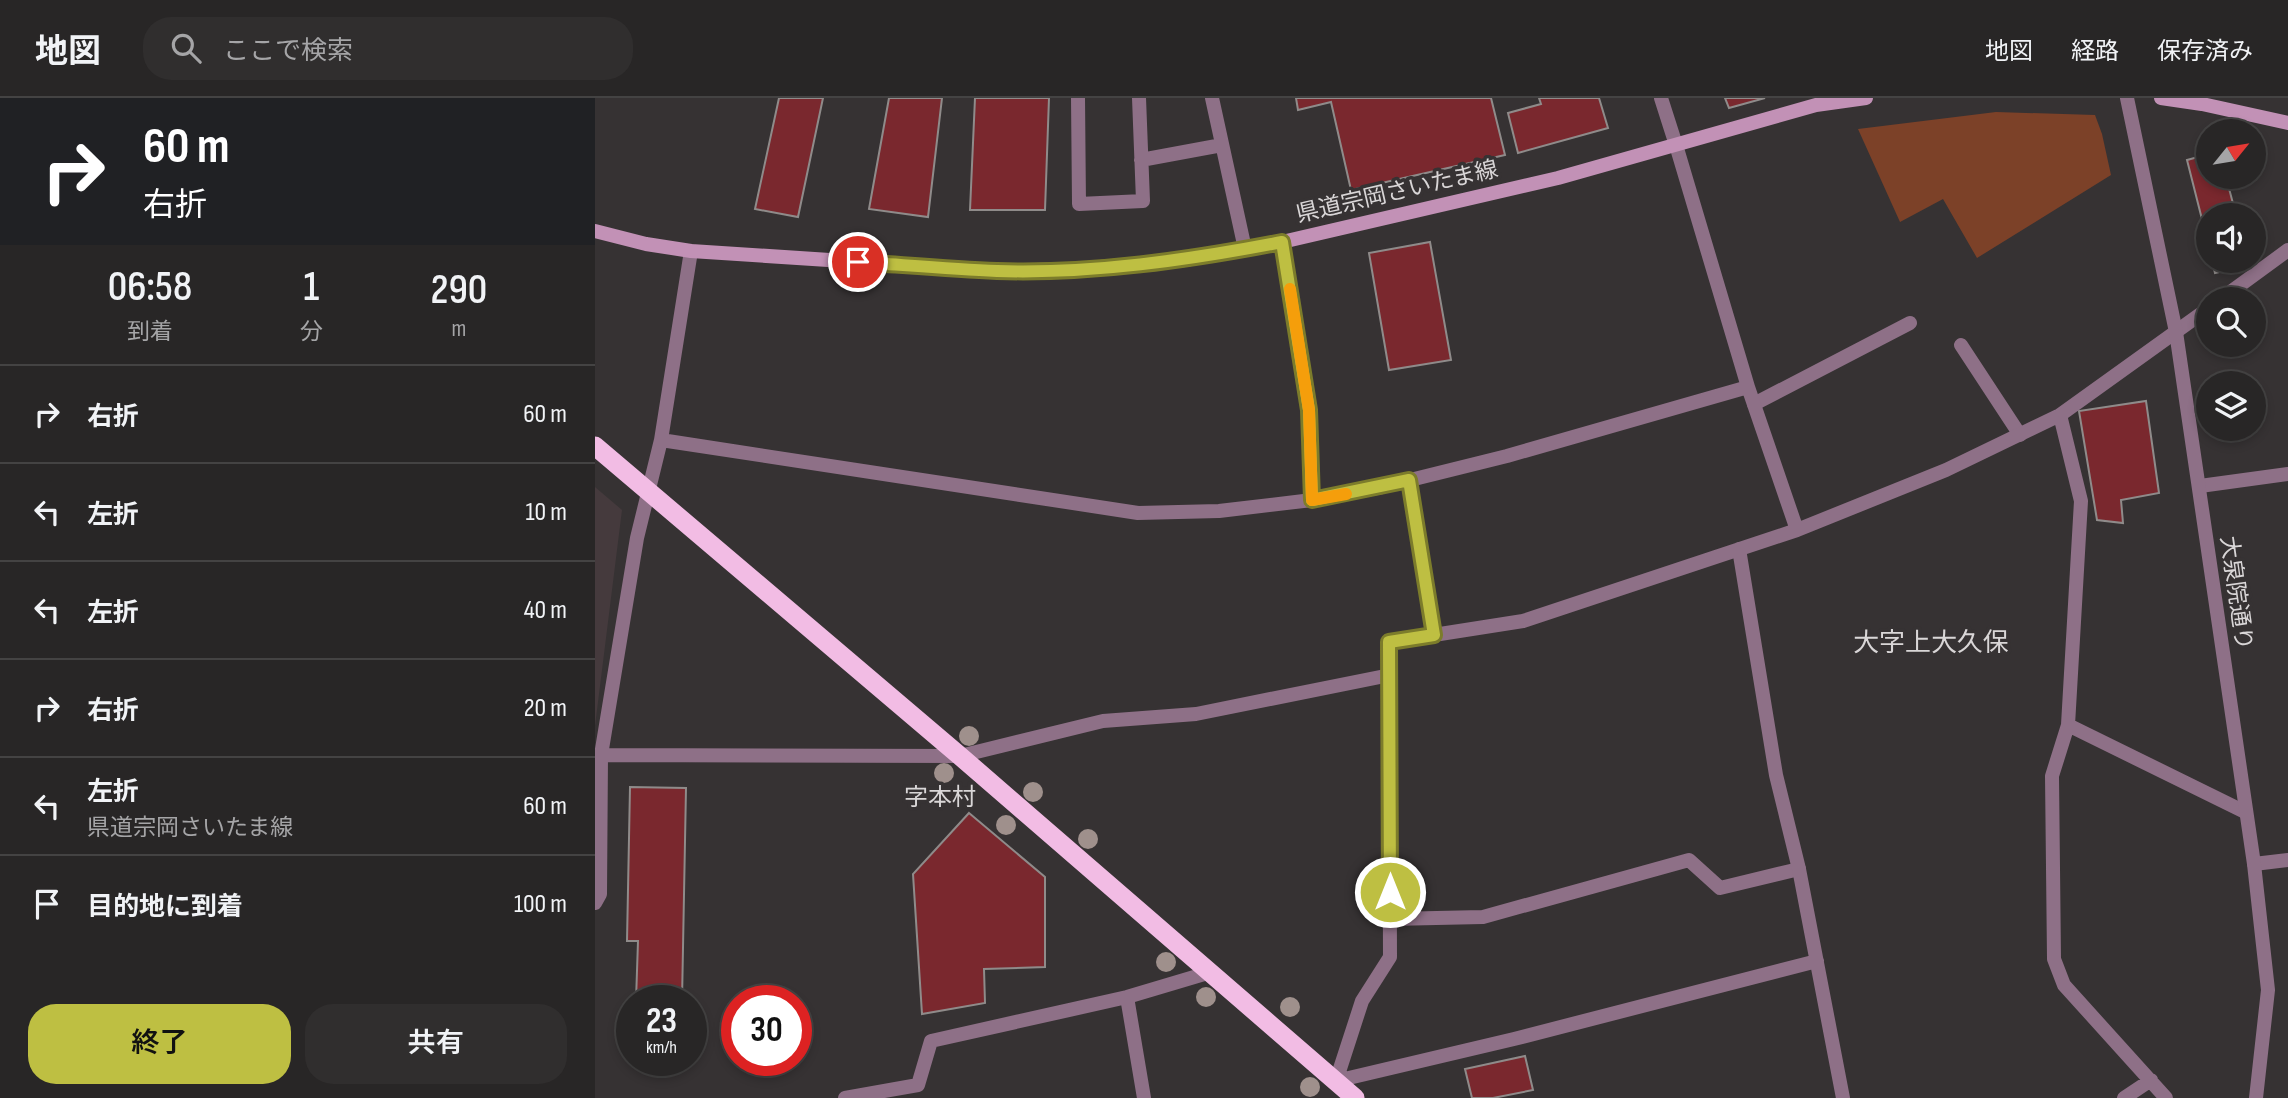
<!DOCTYPE html>
<html lang="ja">
<meta charset="utf-8">
<style>
:root{--surface:#282626;--page:#302e2e;--text:#f1f3f6;--muted:#a5a5a7;--line:#444343;--accent:#bebf42}
body{margin:0;font-family:"Sofia Sans Condensed","Noto Sans JP",sans-serif;background:var(--page);color:var(--text);height:100vh;display:flex;flex-direction:column;font-size:26px;white-space:nowrap}
*{box-sizing:border-box;margin:0}
p{font-size:23px;color:var(--muted)}
.icon{flex:none;width:38px;height:38px;fill:none;stroke:currentColor;stroke-width:2;stroke-linecap:round;stroke-linejoin:round}
.map{position:relative;flex:1;overflow:hidden}
.panel{display:flex;flex-direction:column;background:var(--surface);width:595px}
.panel>*{flex:none}
.hud{background:#202124;color:#fff;overflow:hidden}
.needle{width:46px;rotate:60deg}
.buttons{position:absolute;left:1601px;top:21px;display:grid;gap:14px}
.buttons a{display:grid;place-items:center;width:70px;height:70px;border-radius:50%;background:var(--surface);box-shadow:0 4px 10px #0003,0 0 0 2px var(--line);font-size:35px}
.speed{position:absolute;left:21px;top:887px;display:flex;gap:14px;font-size:35px;font-weight:700;text-align:center}
.speed>*{display:grid;place-content:center;width:91px;height:91px;border-radius:50%;background:var(--surface);box-shadow:0 4px 10px #0003,0 0 0 2px var(--line);line-height:1}
.speed small{font-size:18px;font-weight:400}
.speed .limit{border:10px solid #d22;background:#fff;color:#111}
.pin{position:absolute;display:grid;place-items:center;width:60px;height:60px;color:#fff;margin:-30px;border:4px solid #fff;border-radius:50%;box-shadow:0 2px 7px #0007}
.me{position:absolute;width:77px;margin:-38px;rotate:0deg;stroke-linejoin:round;filter:drop-shadow(0 0 5px #0008)}
.turn{display:flex;align-items:center;gap:24px;height:147px;padding:0 28px;font-size:32px}
.turn .icon{width:91px;height:91px;stroke-width:2.5}
.turn b{display:block;font-size:49px;line-height:60px}
.eta{display:flex;justify-content:space-evenly;align-items:center;height:119px;text-align:center}
.eta b{font-size:42px;font-weight:600;line-height:49px}
.primary-button{display:flex;gap:14px;margin-top:auto;padding:14px 28px}
.primary-button a{flex:1;height:80px;border-radius:28px;background:var(--accent);color:#111;font-size:28px;font-weight:600;line-height:80px;text-align:center}
.primary-button a+a{background:var(--page);color:var(--text)}
ul{padding:0;list-style:none}
li{display:flex;align-items:center;gap:21px;height:98px;padding:0 28px;border-top:2px solid var(--line)}
li div{flex:1}
li b{display:block;font-size:26px}
li em{font-style:normal}
header{display:flex;align-items:center;gap:42px;box-sizing:border-box;height:98px;padding:0 35px;background:var(--surface);border-bottom:2px solid var(--line)}
header strong{font-size:33px}
nav{display:flex;gap:38px;margin-inline-start:auto;font-size:24px}
.search{width:490px;height:63px;background:var(--page);display:flex;align-items:center;gap:18px;box-sizing:border-box;padding:0 24px;border-radius:28px;color:var(--muted);font-size:26px}
main{display:flex;flex:1;min-height:0}
.map>svg:first-child{display:block}
.built{fill:#453a3d}
.green{fill:#7c4128}
.building{fill:#7a282e;stroke:#8f8b8a;stroke-width:2}
.lines{fill:none;stroke-linecap:round;stroke-linejoin:round}
.service{stroke:#8e7087;stroke-width:14}
.minor{stroke:#8e7087;stroke-width:14}
.tertiary{stroke:#8e7087;stroke-width:14}
.secondary{stroke:#c291b6;stroke-width:14}
.trunk{stroke:#f2bce4;stroke-width:19}
.tree{fill:#9f908c}
.route-casing{stroke:#7c7c2b;stroke-width:18}
.route{stroke:#bebf42;stroke-width:12}
.slow{stroke:#f59e0b;stroke-width:12}
.labels{text-anchor:middle;dominant-baseline:central;stroke-width:7;stroke-linejoin:round;paint-order:stroke}
.street-label{font-size:23px;fill:#d9d6d7;stroke:#363233}
.neighbourhood-label{font-size:24px;fill:#d9d6d7;stroke:#363233}
.quarter-label{font-size:26px;fill:#d9d6d7;stroke:#363233}
</style>
<header>
<strong>地図</strong>
<div class="search"><svg class="icon" aria-label="search" viewBox="0 0 24 24"><circle cx="10" cy="10" r="6"/><path d="M15 15l6 6"/></svg>ここで検索</div>
<nav><a>地図</a><a>経路</a><a>保存済み</a></nav>
</header>
<main>
<section class="panel">
<div class="hud">
<div class="turn"><svg class="icon" aria-label="right" viewBox="0 0 24 24"><path d="M7 20v-9h11M14 6l5 5-5 5"/></svg><div><b>60 m</b>右折</div></div>
</div>
<div class="eta">
<div><b>06:58</b><p>到着</p></div>
<div><b>1</b><p>分</p></div>
<div><b>290</b><p>m</p></div>
</div>
<ul>
<li><svg class="icon" aria-label="right" viewBox="0 0 24 24"><path d="M7 20v-9h11M14 6l5 5-5 5"/></svg><div><b>右折</b></div><em>60 m</em></li>
<li><svg class="icon" aria-label="left" viewBox="0 0 24 24"><path d="M17 20v-9H6M10 6l-5 5 5 5"/></svg><div><b>左折</b></div><em>10 m</em></li>
<li><svg class="icon" aria-label="left" viewBox="0 0 24 24"><path d="M17 20v-9H6M10 6l-5 5 5 5"/></svg><div><b>左折</b></div><em>40 m</em></li>
<li><svg class="icon" aria-label="right" viewBox="0 0 24 24"><path d="M7 20v-9h11M14 6l5 5-5 5"/></svg><div><b>右折</b></div><em>20 m</em></li>
<li><svg class="icon" aria-label="left" viewBox="0 0 24 24"><path d="M17 20v-9H6M10 6l-5 5 5 5"/></svg><div><b>左折</b><p>県道宗岡さいたま線</p></div><em>60 m</em></li>
<li><svg class="icon" aria-label="arrive" viewBox="0 0 24 24"><path d="M6 21V4h12l-3 4 3 4H6"/></svg><div><b>目的地に到着</b></div><em>100 m</em></li>
</ul>
<div class="primary-button"><a>終了</a><a>共有</a></div>
</section>
<div class="map">
<svg width="1693" height="1000" viewBox="0 0 1693 1000">
<rect width="100%" height="100%" fill="#363233"/>
<path class="built" d="M0,389L27,412L0,628Z"/>
<path class="green" d="M1401,14L1500,17L1507,36L1516,77L1382,160L1348,101L1305,124L1263,31Z"/>
<path class="building" d="M184,0H228L203,119L160,111Z
M294,0H347L333,119L274,111Z
M380,0H454L450,112H375Z
M701,0H896L910,57L756,92L736,4L703,12Z
M944,0H1004L1013,30L923,55L913,15L946,6Z
M1130,0H1170L1134,10Z
M1614,56V79H1631L1641,117H1614V149L1592,62Z
M835,144L856,262L794,272L774,155Z
M1617,163H1652L1654,167L1620,175Z
M1551,303L1564,395L1526,402L1528,425L1502,422L1484,313Z
M35,689L91,690L87,903H41L43,843H32Z
M374,715L450,779V869L389,871L390,905L327,916L318,776Z
M930,958L938,992L898,1000H877L870,971Z"/>
<g class="lines">
<path class="service" d="M483,0L484,106L548,103L544,0
M617,0L650,151
M1066,0L1081,47
M546,62L627,47
M1366,247L1425,337
M1159,306L1315,225
M814,382L839,537
M1605,388L1693,376
M365,658L508,623L601,616L795,577
M795,821L888,819L1094,762L1125,790L1204,771"/>
<path class="minor" d="M1081,47L1153,289L1202,432
M687,144L714,312L717,402
M1626,201L1693,152
M1465,317L1486,403L1473,627L1650,714
M66,342L543,415L624,413L717,402L787,389L912,358L1153,289
M1144,451L1181,677L1204,771L1248,1000
M1473,627L1457,678L1459,861L1469,887L1571,1000
M6,657L365,658
M1659,766L1693,762
M0,805L5,796L6,657L42,440L66,342L96,153
M532,899L549,1000
M741,983L767,903L795,859L794,544L928,523L1202,432L1351,372L1465,317L1614,210
M741,983L919,941L1222,863
M250,1000L323,987L336,943L532,899L616,874
M1529,1000L1556,982"/>
<path class="tertiary" d="M1532,0L1581,234L1659,766L1673,892L1661,1000"/>
<path class="secondary" d="M1566,0L1607,6L1693,25
M0,133L51,146L96,153L403,173L481,171L590,162L687,144L963,80L1221,7L1271,0"/>
<path class="trunk" d="M0,348L365,658L760,1000"/>
</g>
<g class="tree">
<circle cx="374" cy="638" r="10"/>
<circle cx="349" cy="675" r="10"/>
<circle cx="438" cy="694" r="10"/>
<circle cx="411" cy="727" r="10"/>
<circle cx="493" cy="741" r="10"/>
<circle cx="571" cy="864" r="10"/>
<circle cx="611" cy="899" r="10"/>
<circle cx="695" cy="909" r="10"/>
<circle cx="715" cy="989" r="10"/>
</g>
<g class="lines">
<g class="route-casing">
<path id="route" d="M263,164C309,167 356,171 402,173C497,176 594,162 687,144L714,312L717,402L814,382L839,537L794,544L795,794"/>
</g>
<use href="#route" class="route"/>
<path class="slow" d="M695,191L714,312L717,402L751,396"/>
</g>
<g class="labels">
<g class="street-label">
<text transform="translate(802 94) rotate(-13)">県道宗岡さいたま線</text>
<text transform="translate(1641 495) rotate(82)">大泉院通り</text>
</g>
<g class="neighbourhood-label">
<text x="345" y="699">字本村</text>
</g>
<g class="quarter-label">
<text x="1336" y="545">大字上大久保</text>
</g>
</g>
</svg>
<div class="buttons">
<a><svg class="needle" viewBox="-14 -14 28 28"><path d="M0-13l5 13h-10z" fill="#e53935"/><path d="M0 13l5-13h-10z" fill="#a5a5a7"/></svg></a>
<a><svg class="icon" aria-label="sound" viewBox="0 0 24 24"><path d="M4 9h4l5-4v14l-5-4H4zM17 9q2 3 0 6"/></svg></a>
<a><svg class="icon" aria-label="search" viewBox="0 0 24 24"><circle cx="10" cy="10" r="6"/><path d="M15 15l6 6"/></svg></a>
<a><svg class="icon" aria-label="layers" viewBox="0 0 24 24"><path d="M12 4l9 5-9 5-9-5zM3 14l9 5 9-5"/></svg></a>
</div>
<div class="speed"><div>23<small>km/h</small></div><div class="limit">30</div></div>
<div class="pin" style="left:263px;top:164px;background:#d93025"><svg class="icon" aria-label="arrive" viewBox="0 0 24 24"><path d="M6 21V4h12l-3 4 3 4H6"/></svg></div>
<svg class="me" style="left:795px;top:794px" viewBox="-20 -20 40 40"><circle r="17" fill="#bebf42" stroke="#fff" stroke-width="3"/><path d="M0-11L8 9 0 5-8 9z" fill="#fff"/></svg>
</div>
</main>
